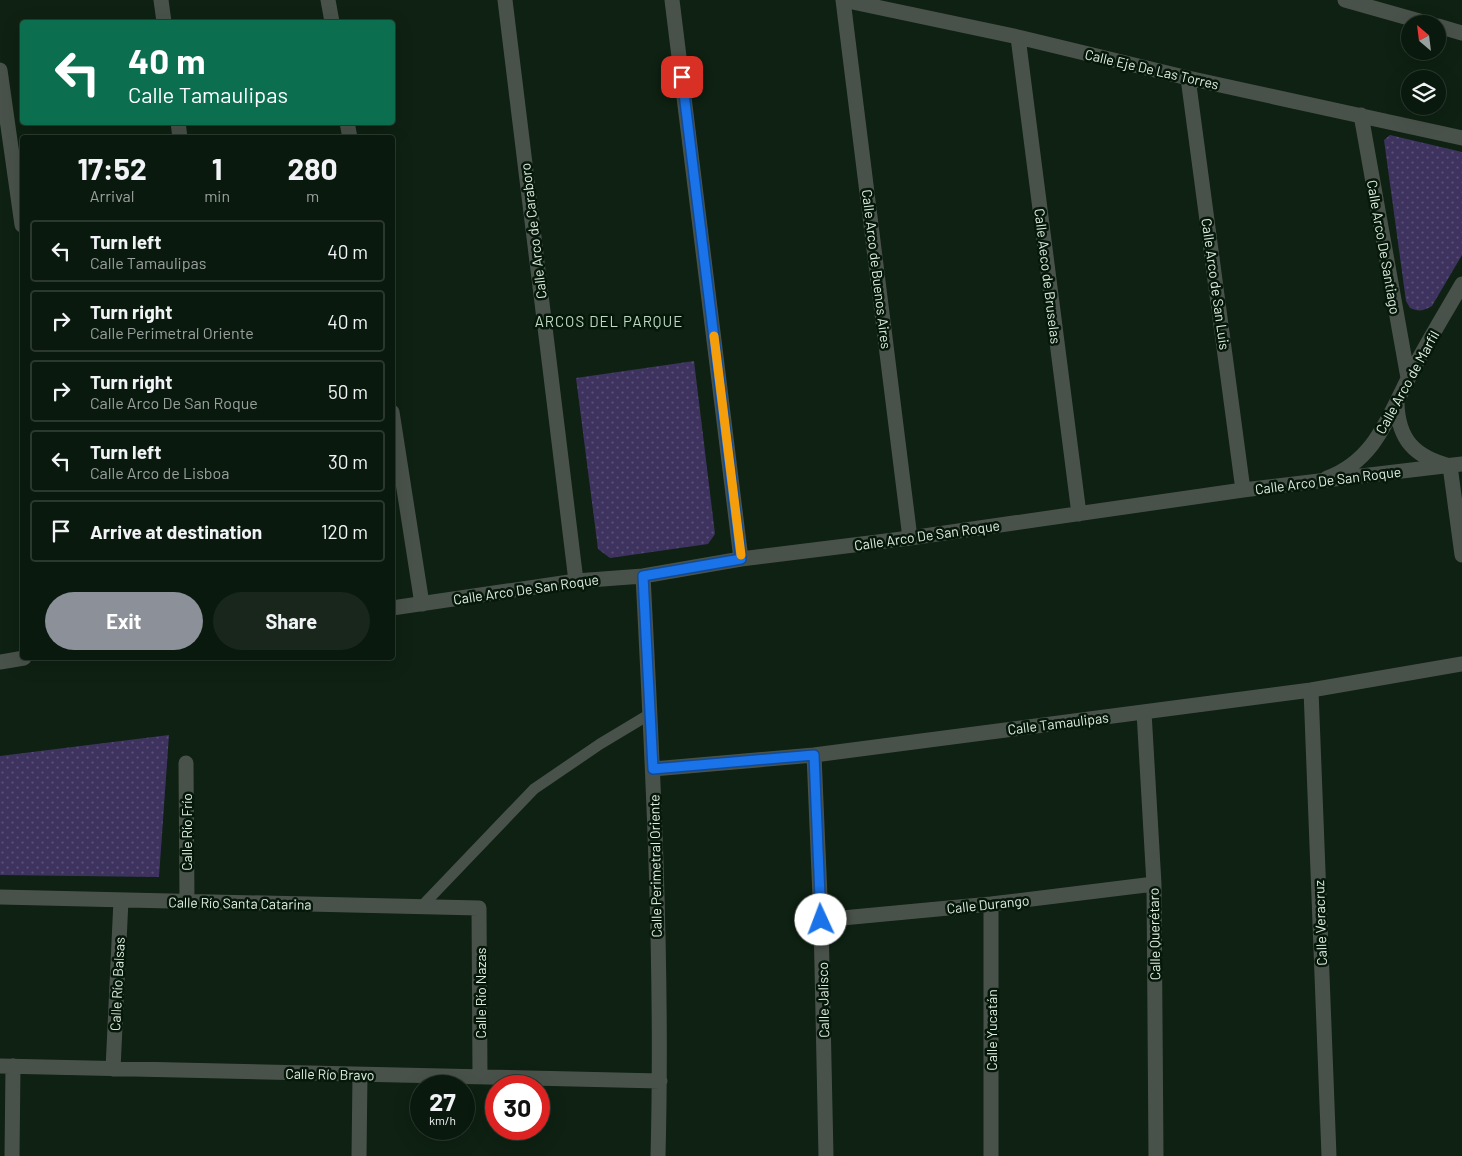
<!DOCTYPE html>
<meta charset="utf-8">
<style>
:root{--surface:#0a190e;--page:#18261c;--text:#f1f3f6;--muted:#99a09e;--line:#2a382e;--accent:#8c9099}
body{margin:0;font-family:Barlow,sans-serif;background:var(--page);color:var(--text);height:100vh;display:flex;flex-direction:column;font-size:19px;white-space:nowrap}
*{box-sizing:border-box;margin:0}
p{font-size:16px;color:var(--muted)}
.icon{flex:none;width:28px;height:28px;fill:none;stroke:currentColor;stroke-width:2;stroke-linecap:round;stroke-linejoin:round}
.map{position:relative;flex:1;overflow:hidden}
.side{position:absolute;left:20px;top:135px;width:375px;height:525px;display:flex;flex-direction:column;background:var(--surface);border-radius:5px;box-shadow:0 5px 20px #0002,0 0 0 1px var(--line)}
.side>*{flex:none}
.guide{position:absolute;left:20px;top:20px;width:375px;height:105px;border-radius:5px;box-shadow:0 5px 20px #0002,0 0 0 1px var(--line);background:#0b6e4f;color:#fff;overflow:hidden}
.needle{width:32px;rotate:332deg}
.buttons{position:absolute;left:1401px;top:15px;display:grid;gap:10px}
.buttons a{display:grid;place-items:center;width:45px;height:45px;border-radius:50%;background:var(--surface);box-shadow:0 5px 20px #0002,0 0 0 1px var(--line);font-size:25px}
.speed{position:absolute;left:410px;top:1075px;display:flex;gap:10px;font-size:25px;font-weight:700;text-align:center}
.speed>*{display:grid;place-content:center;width:65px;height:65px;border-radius:50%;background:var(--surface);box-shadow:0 5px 20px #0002,0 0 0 1px var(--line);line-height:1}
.speed small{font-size:12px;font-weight:400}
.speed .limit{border:8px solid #d22;background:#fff;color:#111}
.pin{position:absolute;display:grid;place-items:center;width:42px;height:42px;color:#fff;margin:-21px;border-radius:10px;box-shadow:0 2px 8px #0006}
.me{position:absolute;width:55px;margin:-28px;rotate:358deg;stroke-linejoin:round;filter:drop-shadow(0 0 4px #0008)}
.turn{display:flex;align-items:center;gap:18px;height:105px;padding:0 25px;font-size:22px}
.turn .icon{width:65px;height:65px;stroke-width:2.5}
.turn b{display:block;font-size:35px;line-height:42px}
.eta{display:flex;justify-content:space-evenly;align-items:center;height:85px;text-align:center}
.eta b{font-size:30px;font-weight:700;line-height:35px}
.action{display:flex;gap:10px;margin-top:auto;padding:10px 25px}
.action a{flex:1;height:58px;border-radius:30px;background:var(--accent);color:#fff;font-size:20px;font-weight:700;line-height:58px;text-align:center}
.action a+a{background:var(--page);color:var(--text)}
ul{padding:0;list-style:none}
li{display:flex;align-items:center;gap:15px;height:62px;margin:0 10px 8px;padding:0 15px;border:2px solid var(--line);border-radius:5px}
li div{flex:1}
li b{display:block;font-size:19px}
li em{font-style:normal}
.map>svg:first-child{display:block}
.park{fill:url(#park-dots)}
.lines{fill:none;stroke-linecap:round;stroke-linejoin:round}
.lane{stroke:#49524a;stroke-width:11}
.street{stroke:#49524a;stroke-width:15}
.route-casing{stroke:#114b97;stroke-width:12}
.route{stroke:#1a73e8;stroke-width:9}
.slow{stroke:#f59e0b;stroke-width:9}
.labels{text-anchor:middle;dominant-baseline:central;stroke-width:5;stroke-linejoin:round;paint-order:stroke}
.street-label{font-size:14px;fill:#e0ede2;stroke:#051809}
.neighbourhood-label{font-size:15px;letter-spacing:1px;fill:#c1d9c4;stroke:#051809}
</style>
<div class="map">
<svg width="1462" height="1156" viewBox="0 0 1462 1156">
<defs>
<pattern id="park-dots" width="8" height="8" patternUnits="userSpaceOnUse" patternTransform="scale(1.25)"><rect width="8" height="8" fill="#3e335f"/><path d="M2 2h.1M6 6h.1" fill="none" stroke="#5a5176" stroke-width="1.8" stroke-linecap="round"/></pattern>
</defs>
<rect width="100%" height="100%" fill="#0e2112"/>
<path class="park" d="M1390,135L1462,152V255L1432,306C1423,311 1419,312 1410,308L1406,301L1384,140Z
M694,361L715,534L708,544L610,558L598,549L576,378Z
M169,735L159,877L0,875V756Z"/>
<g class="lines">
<path class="lane" d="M421,907L534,789L600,744L650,714"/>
<path class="street" d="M161,0L164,22
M328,0L332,22
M505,0L576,581
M672,0L741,559
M843,0L1018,37L1188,78L1462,138
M843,0L910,538
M1345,0L1430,24
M1438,26L1462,33
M1018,37L1079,514
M0,70L22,225
M1188,78L1243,490
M1361,115L1408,378
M178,122L180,138
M347,122L350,138
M1397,403C1398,440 1415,457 1450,466L1462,555
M392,412L422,604
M1327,478C1374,461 1388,418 1409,377C1425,346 1444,315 1462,284
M643,576C653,769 663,963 658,1156
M392,608L576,581L643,576L741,559L910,538L1243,490L1462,464
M0,662L24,658
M1311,690L1329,1156
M1144,712L1154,884L1156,1156
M814,755L821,920L826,1156
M186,763L187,901
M653,769L814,755L1311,690L1462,664
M0,897L479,908L480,1077
M991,904V1156
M821,920L991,904L1154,884
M0,1066L660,1081
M113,1069L121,900
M12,1156L13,1066
M359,1156L360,1075"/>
</g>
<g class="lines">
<g class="route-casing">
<path id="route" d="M682,77L741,559L643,576L653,769L814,755L821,920"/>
</g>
<use href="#route" class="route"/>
<path class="slow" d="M714,336L741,555"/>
</g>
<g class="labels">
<g class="street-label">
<text transform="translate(1152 69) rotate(13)">Calle Eje De Las Torres</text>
<text transform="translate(533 231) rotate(-97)">Calle Arco de Caraboro</text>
<text transform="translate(1384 247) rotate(80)">Calle Arco De Santiago</text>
<text transform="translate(877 269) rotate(83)">Calle Arco de Buenos Aires</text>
<text transform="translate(1048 276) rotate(83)">Calle Aeco de Bruselas</text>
<text transform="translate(1216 284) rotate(82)">Calle Arco de San Luis</text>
<text transform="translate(1407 382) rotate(-61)">Calle Arco de Marfil</text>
<text transform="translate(1328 480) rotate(-7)">Calle Arco De San Roque</text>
<text transform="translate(927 535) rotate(-8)">Calle Arco De San Roque</text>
<text transform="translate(526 589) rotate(-8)">Calle Arco De San Roque</text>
<text transform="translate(1058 723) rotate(-7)">Calle Tamaulipas</text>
<text transform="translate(186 832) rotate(-90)">Calle Río Frío</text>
<text transform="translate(655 866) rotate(-91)">Calle Perimetral Oriente</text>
<text transform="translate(240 903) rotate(1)">Calle Río Santa Catarina</text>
<text transform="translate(988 904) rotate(-6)">Calle Durango</text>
<text transform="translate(1320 923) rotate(-92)">Calle Veracruz</text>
<text transform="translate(1154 934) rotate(-91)">Calle Querétaro</text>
<text transform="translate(117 984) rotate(-87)">Calle Río Balsas</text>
<text transform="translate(480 993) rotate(-90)">Calle Río Nazas</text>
<text transform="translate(823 1000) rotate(-91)">Calle Jalisco</text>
<text transform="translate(991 1030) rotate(-90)">Calle Yucatán</text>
<text transform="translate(330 1074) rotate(1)">Calle Río Bravo</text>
</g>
<g class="neighbourhood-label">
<text x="609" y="321">ARCOS DEL PARQUE</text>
</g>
</g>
</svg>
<div class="buttons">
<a><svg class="needle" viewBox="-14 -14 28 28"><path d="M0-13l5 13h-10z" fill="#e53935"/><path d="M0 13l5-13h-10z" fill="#99a09e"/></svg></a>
<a><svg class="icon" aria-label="layers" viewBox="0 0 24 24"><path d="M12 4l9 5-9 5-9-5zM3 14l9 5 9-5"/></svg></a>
</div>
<div class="speed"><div>27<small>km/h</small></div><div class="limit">30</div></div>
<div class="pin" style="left:682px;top:77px;background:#d93025"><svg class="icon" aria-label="arrive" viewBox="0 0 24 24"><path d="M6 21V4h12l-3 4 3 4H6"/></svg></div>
<svg class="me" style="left:821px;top:920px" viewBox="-20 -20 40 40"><circle r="19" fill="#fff"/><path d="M0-13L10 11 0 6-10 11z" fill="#1a73e8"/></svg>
<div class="guide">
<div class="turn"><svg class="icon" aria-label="left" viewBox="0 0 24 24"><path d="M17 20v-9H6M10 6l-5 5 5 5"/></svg><div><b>40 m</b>Calle Tamaulipas</div></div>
</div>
<section class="side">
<div class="eta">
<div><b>17:52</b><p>Arrival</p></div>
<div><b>1</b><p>min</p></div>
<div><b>280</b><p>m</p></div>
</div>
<ul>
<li><svg class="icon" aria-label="left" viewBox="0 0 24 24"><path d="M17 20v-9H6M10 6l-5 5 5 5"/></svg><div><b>Turn left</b><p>Calle Tamaulipas</p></div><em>40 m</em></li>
<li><svg class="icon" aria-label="right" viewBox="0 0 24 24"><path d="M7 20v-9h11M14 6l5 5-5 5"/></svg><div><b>Turn right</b><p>Calle Perimetral Oriente</p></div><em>40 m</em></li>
<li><svg class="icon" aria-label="right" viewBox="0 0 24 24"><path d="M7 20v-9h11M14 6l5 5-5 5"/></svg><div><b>Turn right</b><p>Calle Arco De San Roque</p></div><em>50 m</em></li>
<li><svg class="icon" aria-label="left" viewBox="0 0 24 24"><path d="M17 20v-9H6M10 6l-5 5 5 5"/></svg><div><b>Turn left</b><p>Calle Arco de Lisboa</p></div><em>30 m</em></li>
<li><svg class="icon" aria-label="arrive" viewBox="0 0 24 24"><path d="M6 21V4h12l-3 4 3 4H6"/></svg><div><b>Arrive at destination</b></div><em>120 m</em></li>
</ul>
<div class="action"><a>Exit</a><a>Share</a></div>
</section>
</div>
